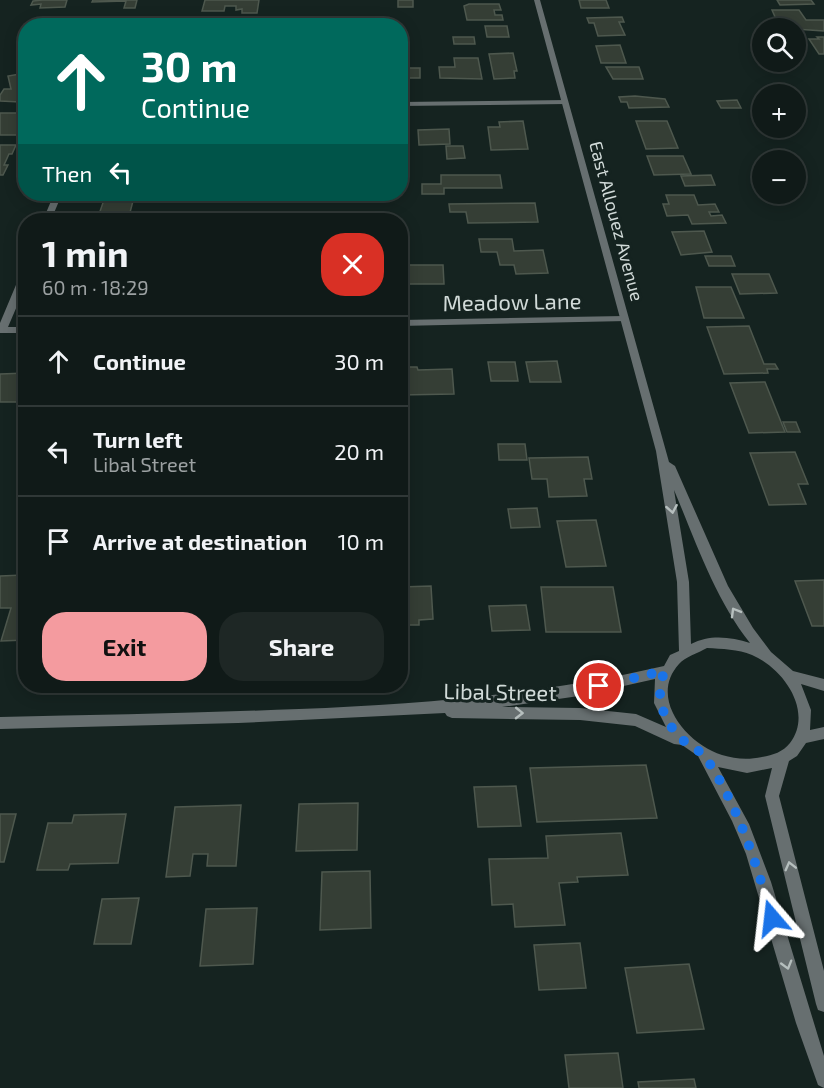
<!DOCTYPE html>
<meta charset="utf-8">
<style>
:root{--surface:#101a18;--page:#1e2725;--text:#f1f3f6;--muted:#9ca1a2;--line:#303837;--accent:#f49b9f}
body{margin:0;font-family:"Exo 2",sans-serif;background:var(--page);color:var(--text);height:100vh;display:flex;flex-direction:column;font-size:22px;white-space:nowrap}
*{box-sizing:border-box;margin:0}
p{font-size:20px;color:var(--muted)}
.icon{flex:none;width:33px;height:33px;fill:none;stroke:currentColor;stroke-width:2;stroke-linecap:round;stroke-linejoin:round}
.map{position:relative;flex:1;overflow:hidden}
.panel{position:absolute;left:18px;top:213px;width:390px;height:480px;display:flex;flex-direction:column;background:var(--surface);border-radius:24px;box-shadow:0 3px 15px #0003,0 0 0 2px var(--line)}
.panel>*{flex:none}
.top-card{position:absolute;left:18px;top:18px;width:390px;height:183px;border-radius:24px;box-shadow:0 3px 15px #0003,0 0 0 2px var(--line);background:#00695c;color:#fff;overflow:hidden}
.tools{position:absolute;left:752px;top:18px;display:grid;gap:12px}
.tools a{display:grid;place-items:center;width:54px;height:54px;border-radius:50%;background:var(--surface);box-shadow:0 3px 15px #0003,0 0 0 2px var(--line);font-size:30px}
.pin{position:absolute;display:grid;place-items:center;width:51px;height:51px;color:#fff;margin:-26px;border:3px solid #fff;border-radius:50%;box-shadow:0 2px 6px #0007}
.me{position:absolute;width:66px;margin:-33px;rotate:343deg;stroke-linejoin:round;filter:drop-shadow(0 0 4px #0008)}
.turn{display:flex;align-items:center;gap:21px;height:126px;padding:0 24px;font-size:27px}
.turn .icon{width:78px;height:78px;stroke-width:2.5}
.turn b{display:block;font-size:42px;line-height:51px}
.then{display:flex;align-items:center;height:57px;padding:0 24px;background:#0003;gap:12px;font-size:22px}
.round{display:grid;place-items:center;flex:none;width:63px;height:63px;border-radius:24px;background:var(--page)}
.overview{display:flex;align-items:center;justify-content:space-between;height:102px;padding:0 24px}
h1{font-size:36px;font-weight:700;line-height:45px}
.cta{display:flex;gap:12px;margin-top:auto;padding:12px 24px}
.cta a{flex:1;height:69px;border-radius:24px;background:var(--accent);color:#111;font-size:24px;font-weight:700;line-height:69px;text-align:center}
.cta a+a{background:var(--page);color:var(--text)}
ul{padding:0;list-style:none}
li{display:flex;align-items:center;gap:18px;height:90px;padding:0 24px;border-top:2px solid var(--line)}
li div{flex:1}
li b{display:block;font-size:22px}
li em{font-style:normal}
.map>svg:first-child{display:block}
.building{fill:#353e35;stroke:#4e584e;stroke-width:1.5}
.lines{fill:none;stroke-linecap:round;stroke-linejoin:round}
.minor{fill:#676f70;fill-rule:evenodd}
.tertiary{fill:#676f70;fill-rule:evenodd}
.oneway{stroke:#b6bfbe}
.route{stroke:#1a73e8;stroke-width:10;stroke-dasharray:0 18}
.labels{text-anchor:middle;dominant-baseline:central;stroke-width:6;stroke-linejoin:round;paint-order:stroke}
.far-street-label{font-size:18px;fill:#d1dad8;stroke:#152320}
.street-label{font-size:22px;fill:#d1dad8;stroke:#152320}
</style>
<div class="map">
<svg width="824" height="1088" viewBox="0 0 824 1088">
<rect width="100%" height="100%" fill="#152320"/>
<path class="building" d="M42,0H67L65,7L40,8L41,4L31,5L33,1Z
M93,0H137L135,8H124L126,1L92,2Z
M205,0H259L257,13H242V9L236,10V6H225L224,11H202Z
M398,0H413V7H398Z
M579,0H606L609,8H581Z
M777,0H811L814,4L780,5Z
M469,4H499L501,10H494L495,15H502L503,20H467L464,6Z
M772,10H799L806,20H824V31L780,28Z
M622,17L624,22H619L625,35L598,36L594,23H589L587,18Z
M485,26H507L509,37H487Z
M453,37H474L475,44H454Z
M817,37H824V54H819L809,39H819Z
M620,45L626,63H601L596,46Z
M513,53L517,71H514L515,78L494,79L489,54Z
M454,58H478L482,79L440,78L439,67H455Z
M606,67H639L643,79H613Z
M400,68H420V78H400Z
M26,73V93L20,102L0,101V95L4,89H11L8,76Z
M635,96L665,99L669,107L629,108L627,102H621L619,97Z
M737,100L741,108H721L717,101Z
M0,113H26L24,135H0Z
M523,121L528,149L491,150L488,127H500L499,122Z
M636,121H667L678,148L646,149Z
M449,129L450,144L419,145L418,130Z
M400,133H407L408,148H400Z
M0,145H16L12,154H9L4,165H8L3,175H0Z
M446,146H463L465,158L447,159Z
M647,156H683L691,174L654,175Z
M441,175H500L502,188H444V194H422V184H441Z
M711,175L715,185L685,186L681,176Z
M111,194H158L156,201H133L128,220H97L105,197H110Z
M666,195H694L698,205L715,204L719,212H709L711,216L722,215L726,223L692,224L688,215L667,216L663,204H669Z
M535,203L538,222L468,223L466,212H450L449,204Z
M704,231L712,252L681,255L672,232Z
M479,239H512L514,251L543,250L548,273L516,274L514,265H500L497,252H481Z
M400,250H409V263H400Z
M705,256H731L735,266H709Z
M407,265H443L444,284H408Z
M732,274H769L777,293L740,294Z
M696,287H731L744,318H704Z
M749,326L764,364H775L778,369H767L768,373L724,374L707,327Z
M557,361L561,382H530L526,362Z
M488,362H515L518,381H491Z
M400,367H417L418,370L452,369L454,394L400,395Z
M26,373V402H0V374Z
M765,382L785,432L749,433L730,383Z
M783,422H796L800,432H787Z
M498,444H525L527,460H499Z
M795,452L808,484H798L806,504L769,505L750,453Z
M588,457L592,479H584L587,496L549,497L547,479H532L529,458Z
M537,508L540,527L511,528L508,509Z
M596,520L606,566L566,567L557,521Z
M23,575L20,589H26V640L1,641L11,608H0V576Z
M824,580V626H812L795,581Z
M431,586L433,619L419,620V625H400V587Z
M541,587H613L621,632H546Z
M526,605L530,630L492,631L489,606Z
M646,765L657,818L537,822L530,768Z
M516,786L521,826L478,827L474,787Z
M358,803L357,850L296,851L299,804Z
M241,805L236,866H207L208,854H193L190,876L166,877L175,807Z
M0,814H16L4,862H0Z
M126,814L118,863L70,864L68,870H37L48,823H72L74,815Z
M621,833L628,875L577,877L578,882L559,883L565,925L515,927L513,904L492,905L489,859L548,858L546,836Z
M370,871L371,928L320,930L322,872Z
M139,898L131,944H94L102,899Z
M257,908L253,964L200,966L206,909Z
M580,943L586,988L539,990L534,945Z
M689,964L704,1029L637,1033L625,968Z
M618,1053L623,1088H569L565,1055Z
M694,1079L696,1088H639L638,1082Z"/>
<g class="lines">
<path class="minor" d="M568,100V104H565L400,106V102Z
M54,194H62L51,220H43Z
M26,270V285L8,327H26V333H0V323L21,273Z
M624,316L629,319L627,321L400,326V320Z"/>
<path class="tertiary" d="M534,0H540L669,462L675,466L728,586L753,628L771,652L793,671L824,679V691L801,684L811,710L810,730L824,727V739L806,743L797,756L789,761L779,796L824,971V1012L818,1010L816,1004L765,796L772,768L747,773L718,767L749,824L771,882L824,1056V1088L818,1085L796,1023L746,854L732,821L698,756L682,745L674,744L635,726L580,720L452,718L447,716L445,713L238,723L0,729V717C100,715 200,713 299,709C423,704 543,694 664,666L670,655L679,651L677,582L656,451ZM674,490C696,542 715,599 750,643C731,637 710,634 691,644L689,582ZM707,648C722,649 738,649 752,655C783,668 814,711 790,743C783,752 773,755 762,757C748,760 735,759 722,755C687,744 648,698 679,664C685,657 698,653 707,648ZM655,679L654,703L666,727L636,714L580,708L502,707L579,696Z"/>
</g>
<defs><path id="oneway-chevron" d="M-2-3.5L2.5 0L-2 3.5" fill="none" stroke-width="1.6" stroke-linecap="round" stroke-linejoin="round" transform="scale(1.5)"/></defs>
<g class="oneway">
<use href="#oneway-chevron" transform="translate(672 509) rotate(80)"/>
<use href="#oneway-chevron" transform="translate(735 612) rotate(-120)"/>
<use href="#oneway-chevron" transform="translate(519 713) rotate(1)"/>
<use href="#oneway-chevron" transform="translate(790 866) rotate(-104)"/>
<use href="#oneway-chevron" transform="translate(787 965) rotate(74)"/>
</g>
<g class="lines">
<path class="route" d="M599,686L664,671C661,683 658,695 662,707C666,721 676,736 688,744C694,748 702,752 706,758C738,806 756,862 772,918"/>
</g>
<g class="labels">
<g class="far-street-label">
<text transform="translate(617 221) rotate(75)">East Allouez Avenue</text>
</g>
<g class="street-label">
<text transform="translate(512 301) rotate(-1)">Meadow Lane</text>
<text transform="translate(500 691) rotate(1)">Libal Street</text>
</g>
</g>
</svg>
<div class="tools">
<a><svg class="icon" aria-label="search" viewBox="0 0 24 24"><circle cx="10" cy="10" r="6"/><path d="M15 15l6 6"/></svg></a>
<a>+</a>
<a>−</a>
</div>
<div class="pin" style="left:599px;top:686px;background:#d93025"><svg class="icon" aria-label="arrive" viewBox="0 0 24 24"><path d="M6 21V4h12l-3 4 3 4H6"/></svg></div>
<svg class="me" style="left:772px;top:918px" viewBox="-20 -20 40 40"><path d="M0-17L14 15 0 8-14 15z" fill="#1a73e8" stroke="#fff" stroke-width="4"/></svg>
<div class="top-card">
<div class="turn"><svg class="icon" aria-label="ahead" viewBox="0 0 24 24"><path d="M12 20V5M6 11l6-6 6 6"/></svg><div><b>30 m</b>Continue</div></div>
<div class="then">Then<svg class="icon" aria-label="left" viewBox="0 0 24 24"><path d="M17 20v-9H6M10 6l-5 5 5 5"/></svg></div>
</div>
<section class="panel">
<div class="overview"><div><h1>1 min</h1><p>60 m · 18:29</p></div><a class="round" style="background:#d93025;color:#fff"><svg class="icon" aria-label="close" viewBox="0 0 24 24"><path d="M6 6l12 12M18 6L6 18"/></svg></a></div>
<ul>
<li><svg class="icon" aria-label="ahead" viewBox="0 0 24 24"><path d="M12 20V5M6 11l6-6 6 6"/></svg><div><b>Continue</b></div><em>30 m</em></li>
<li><svg class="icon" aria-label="left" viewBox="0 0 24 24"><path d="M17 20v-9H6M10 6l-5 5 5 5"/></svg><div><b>Turn left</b><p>Libal Street</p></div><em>20 m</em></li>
<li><svg class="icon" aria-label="arrive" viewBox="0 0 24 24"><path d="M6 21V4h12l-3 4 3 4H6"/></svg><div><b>Arrive at destination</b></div><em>10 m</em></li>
</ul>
<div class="cta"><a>Exit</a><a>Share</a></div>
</section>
</div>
